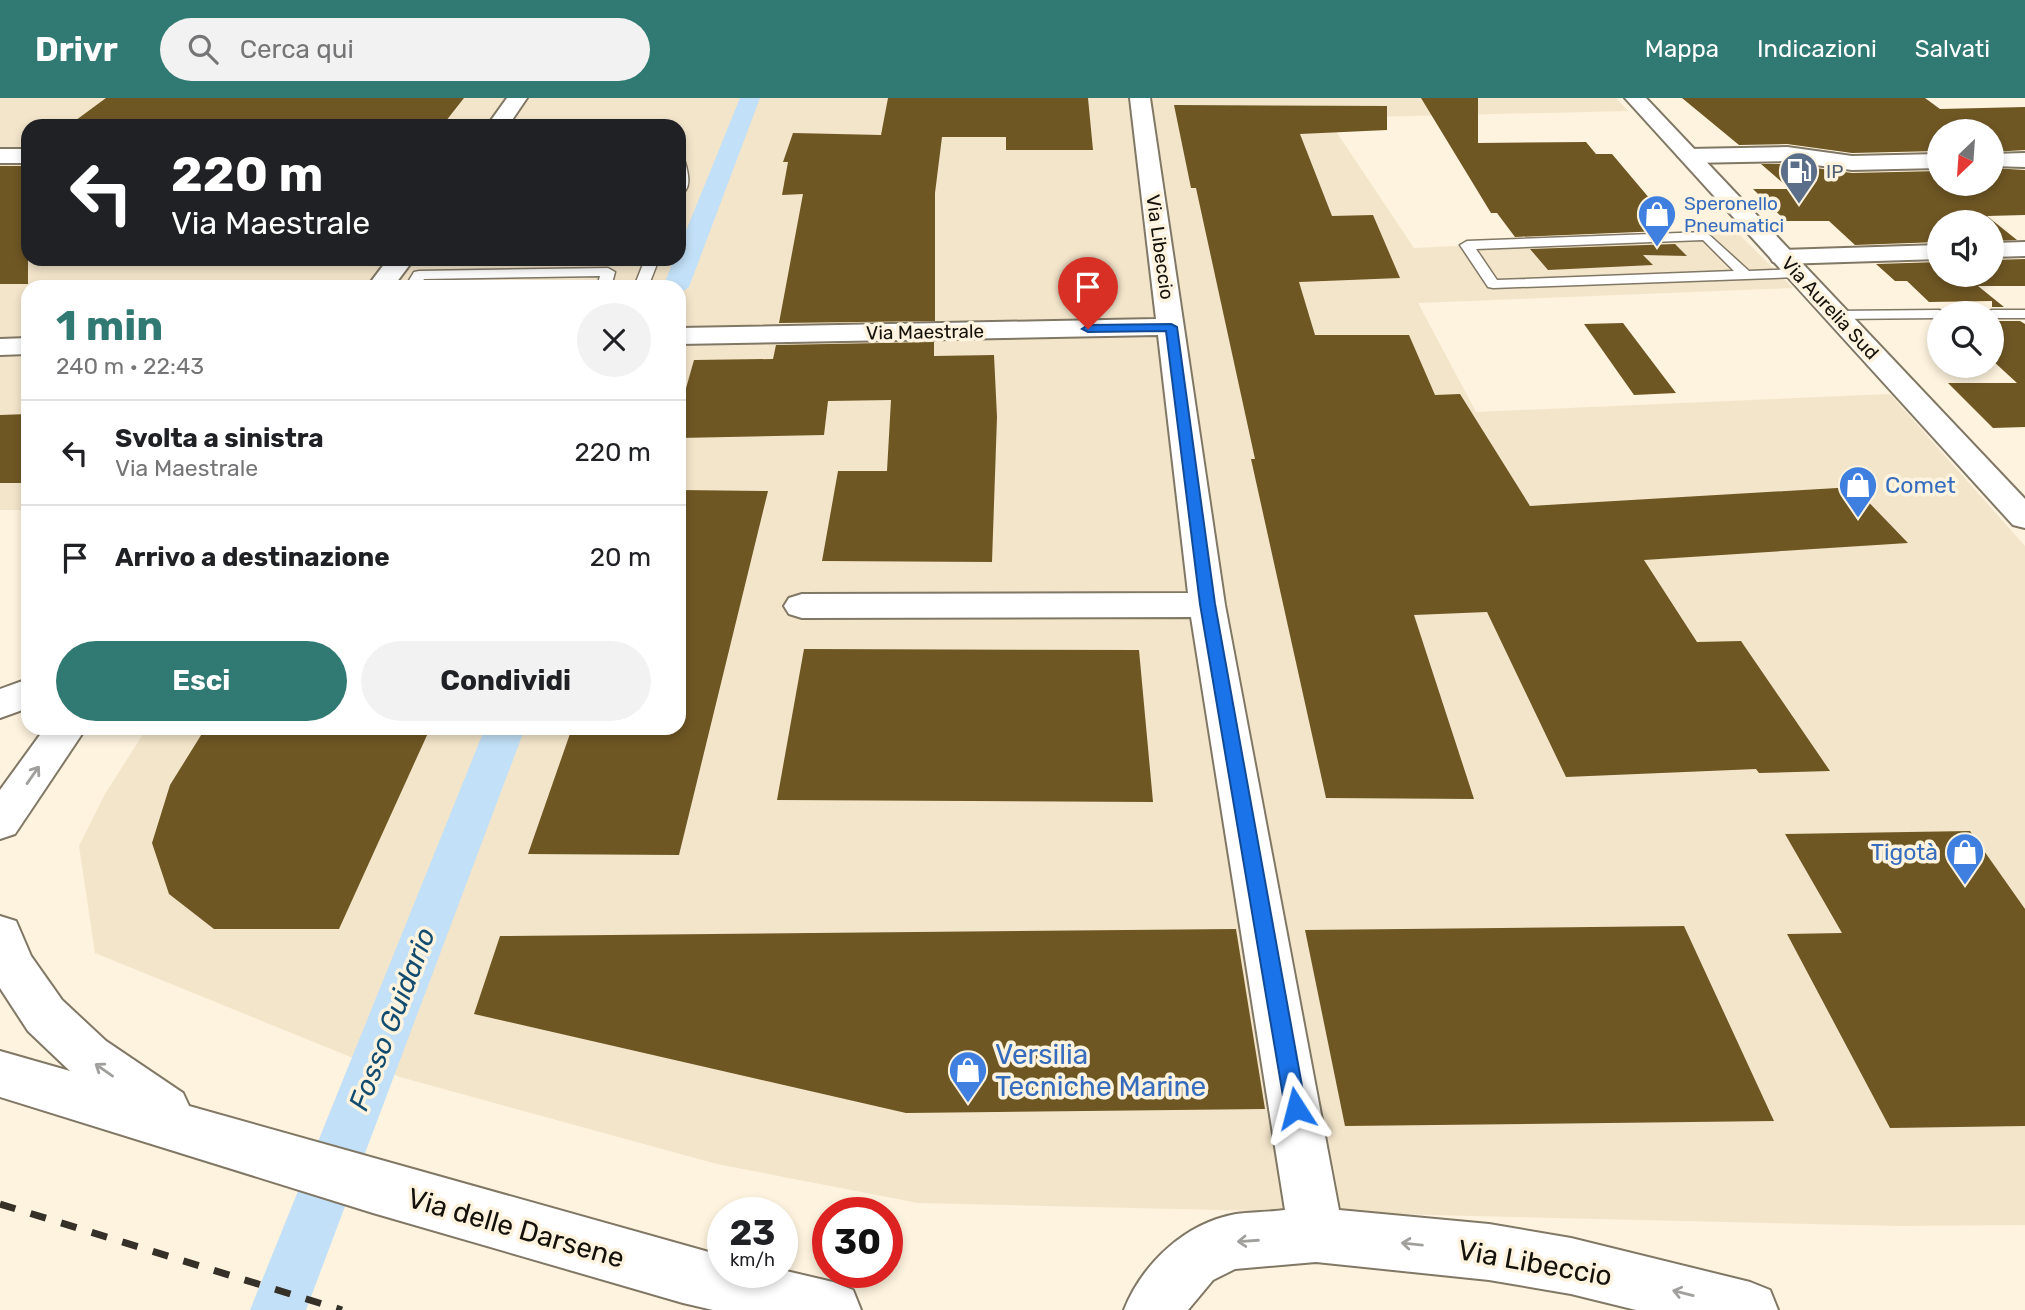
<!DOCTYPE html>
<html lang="it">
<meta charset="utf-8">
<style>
:root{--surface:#fff;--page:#f2f2f2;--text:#202124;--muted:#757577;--line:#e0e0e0;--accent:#317973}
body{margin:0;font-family:Rubik,sans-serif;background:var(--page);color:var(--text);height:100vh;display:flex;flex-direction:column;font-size:26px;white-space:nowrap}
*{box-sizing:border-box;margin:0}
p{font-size:23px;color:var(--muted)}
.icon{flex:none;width:38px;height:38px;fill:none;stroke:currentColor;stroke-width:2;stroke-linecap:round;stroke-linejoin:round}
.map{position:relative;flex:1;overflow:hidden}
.panel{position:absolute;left:21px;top:182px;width:665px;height:455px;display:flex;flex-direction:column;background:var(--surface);border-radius:21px;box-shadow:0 4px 10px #0003}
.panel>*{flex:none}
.top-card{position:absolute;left:21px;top:21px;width:665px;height:147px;border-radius:21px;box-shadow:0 4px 10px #0003;background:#202124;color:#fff;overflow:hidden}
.needle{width:46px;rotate:205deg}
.buttons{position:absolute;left:1927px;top:21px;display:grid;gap:14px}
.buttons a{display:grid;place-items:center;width:77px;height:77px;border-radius:50%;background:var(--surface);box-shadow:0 4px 10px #0003;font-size:35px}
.speed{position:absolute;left:707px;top:1099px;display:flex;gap:14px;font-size:35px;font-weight:700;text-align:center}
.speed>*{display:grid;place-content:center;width:91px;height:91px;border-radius:50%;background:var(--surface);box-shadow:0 4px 10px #0003;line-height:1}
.speed small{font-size:18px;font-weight:400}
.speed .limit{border:10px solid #d22;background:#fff;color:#111}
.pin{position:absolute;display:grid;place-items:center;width:60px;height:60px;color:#fff;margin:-72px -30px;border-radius:50% 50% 50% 0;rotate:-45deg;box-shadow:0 0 7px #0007}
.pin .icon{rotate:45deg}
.me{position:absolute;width:77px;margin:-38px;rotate:351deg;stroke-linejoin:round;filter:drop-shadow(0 0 5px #0008)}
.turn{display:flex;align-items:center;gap:24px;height:147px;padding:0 35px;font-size:32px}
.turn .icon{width:91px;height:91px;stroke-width:2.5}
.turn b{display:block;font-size:49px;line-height:60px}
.round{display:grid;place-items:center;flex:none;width:74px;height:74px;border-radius:37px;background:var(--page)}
.headline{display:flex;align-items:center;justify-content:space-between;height:119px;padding:0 35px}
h1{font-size:42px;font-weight:700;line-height:52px;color:var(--accent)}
.action{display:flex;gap:14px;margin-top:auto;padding:14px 35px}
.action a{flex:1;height:80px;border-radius:42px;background:var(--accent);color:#fff;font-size:28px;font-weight:700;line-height:80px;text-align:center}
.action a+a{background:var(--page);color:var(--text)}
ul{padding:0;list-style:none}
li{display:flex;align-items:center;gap:21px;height:105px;padding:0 35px;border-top:2px solid var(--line)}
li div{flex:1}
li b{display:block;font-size:26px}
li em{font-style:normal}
header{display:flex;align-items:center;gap:42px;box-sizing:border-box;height:98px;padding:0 35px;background:var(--accent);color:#fff}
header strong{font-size:33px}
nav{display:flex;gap:38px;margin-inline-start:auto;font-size:24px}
.search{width:490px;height:63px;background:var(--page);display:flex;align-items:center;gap:18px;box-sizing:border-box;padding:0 24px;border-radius:38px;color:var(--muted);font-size:26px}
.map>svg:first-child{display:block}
.built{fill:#f3e5ca;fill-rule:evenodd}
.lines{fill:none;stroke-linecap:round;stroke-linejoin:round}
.canal{fill:#c2e0f7;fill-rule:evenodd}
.building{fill:#6f5724}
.service-casing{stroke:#807765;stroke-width:3}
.minor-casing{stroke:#807765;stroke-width:4}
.tertiary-casing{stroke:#807765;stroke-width:4}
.secondary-casing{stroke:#807765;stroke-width:4}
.service{fill:#fff;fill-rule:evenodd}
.minor{fill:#fff;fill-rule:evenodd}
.tertiary{fill:#fff;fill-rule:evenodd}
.secondary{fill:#fff;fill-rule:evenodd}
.rail{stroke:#353028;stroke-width:7;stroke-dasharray:16 16;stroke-linecap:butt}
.oneway{stroke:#a1a09d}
.route{fill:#1a73e8;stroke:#114b97;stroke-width:2}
.labels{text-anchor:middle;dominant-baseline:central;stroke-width:7;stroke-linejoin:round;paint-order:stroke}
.far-service-label{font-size:19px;fill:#4e5e75;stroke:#fdf3de;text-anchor:start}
.far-shop-label{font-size:19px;fill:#366cbe;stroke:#fdf3de;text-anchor:start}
.far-street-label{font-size:19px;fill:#15110b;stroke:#fdf3de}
.shop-label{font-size:23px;fill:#366cbe;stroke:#fdf3de;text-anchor:start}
.near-water-label{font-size:28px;font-style:italic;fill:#124d71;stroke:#fdf3de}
.near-shop-label{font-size:28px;fill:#366cbe;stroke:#fdf3de;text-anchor:start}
.near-street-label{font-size:28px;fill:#15110b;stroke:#fdf3de}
</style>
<header>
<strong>Drivr</strong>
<div class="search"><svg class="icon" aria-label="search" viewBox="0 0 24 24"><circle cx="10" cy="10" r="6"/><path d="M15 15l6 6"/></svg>Cerca qui</div>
<nav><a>Mappa</a><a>Indicazioni</a><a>Salvati</a></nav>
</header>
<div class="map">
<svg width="2025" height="1212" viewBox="0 0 2025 1212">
<rect width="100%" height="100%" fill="#fdf3de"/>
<path class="built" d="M0,0H1616L1628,13L1327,20L1414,150L1738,135L1793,190L1418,205L1476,314L1890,296L2025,448V1127L1899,1128L918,1105L717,1066L400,979L95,855L79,748L105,696L147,630H679V189H28V412H0ZM28,28H679V161H28Z"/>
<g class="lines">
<path class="canal" d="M740,0H760L689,189L679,196V189H663L674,161H679V150Z
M485,630H525L306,1212H250Z"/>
</g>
<path class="building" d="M106,0H464L442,28H68Z
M888,0H1088L1093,52H1006V39H942L935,95V223L779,225L803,96L782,97L788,64H783L793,35L881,37Z
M1421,0H1478V45L1586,44L1596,56H1612L1672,127H1656L1662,133L1515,139L1497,115H1491Z
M1682,0H1925L1940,11L2025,9V52L1992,54V33H1939V53L1852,55L1787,46L1739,47Z
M1174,7L1387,8V32L1300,36L1332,118L1373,117L1400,180L1299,184L1315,237H1409L1435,297L1460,296L1530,408L1854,389L1908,445L1644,462L1697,544L1741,543L1830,673L1759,675L1756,671L1566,679L1487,514L1414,517L1474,701L1326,700L1251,361H1255L1196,90H1191Z
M1761,66H1787L1852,75L1939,73V86H1992V70L2025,72V117L1987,118L2017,142L1992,143V124H1939V144L1855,147L1829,123H1786L1753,91H1790Z
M0,68H28V186H0Z
M1675,146L1687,158L1643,157L1653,167L1548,172L1530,151Z
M1992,162L2025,161V188H1978L2004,209H1992V203L1929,204L1907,183H1895L1876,166L1939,164V177H1992Z
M1992,223H2020L2025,226V329L1993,330L1948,285H2017L1992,262Z
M1623,225L1676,295L1634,297L1584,226Z
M934,244V258L994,257L997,319L992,464L822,463L838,373H887L891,302L828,303L824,337L679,340V315L694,262L773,261L776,247Z
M28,316V385H0V317Z
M679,392L768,393L679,757L528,756L572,630H679Z
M804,551L1139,552L1153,704L777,702Z
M203,634L428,635L339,831H214L169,796L152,745L170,687Z
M1970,733L2025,811V1028L1890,1030L1787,836L1842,835L1785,736Z
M1684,828L1774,1023L1345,1028L1305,832Z
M1236,831L1265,1011L906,1015L474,916L500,838Z"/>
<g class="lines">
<g class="service-casing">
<path id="service" d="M679,60L685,64C688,75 693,92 679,97Z
M1706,134L1749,173L1798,171L1805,175L1798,179L1493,190L1488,189L1460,147L1467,143ZM1703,142L1734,173L1497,182L1476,151Z
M645,161H659L648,189H634Z
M608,170L615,174L611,189H597L600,178L424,181L419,189H405L414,174L419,173Z
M1939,212L1946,215H1939V220L1836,221L1829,217L1836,213Z
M2025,212V220H1992V215H1985L1992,212Z"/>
</g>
<g class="minor-casing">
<path id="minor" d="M1130,0H1150L1225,507L1339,1112L1489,1126L1571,1140L1750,1184L1770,1192L1778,1212H1636L1571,1196L1489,1182L1316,1164L1235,1171L1213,1182L1188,1212H1124C1142,1166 1185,1125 1236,1116C1252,1114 1269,1114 1285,1112L1191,519L802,520L789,516L784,508L789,500L802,496L1188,495L1158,237L679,246V230L1156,221Z
M1787,49L1852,58L1939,56V70L1852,72L1787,63L1689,65L1678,58L1689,51Z
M0,51H28V65H0Z
M2025,55V69L1992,68V56Z
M2025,144V158L1992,159V145Z
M1939,147V161L1782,166L1773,164L1770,159L1773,154L1782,152Z
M28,240V256L0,257V241Z"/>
</g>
<g class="tertiary-casing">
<path id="tertiary" d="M507,0H527L508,28H487Z
M388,161H414L393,189H367Z
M28,581V610L0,620V591Z
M45,630H86L15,736L0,741V692Z
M0,818L16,823L31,858L62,902L106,943L183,995L189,1008L723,1158V1174L782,1172L833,1184L853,1192L861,1212H713L683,1205L373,1115L0,999V953L70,973L28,933L0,890Z"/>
</g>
<g class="secondary-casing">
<path id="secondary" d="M1625,0H1646L2025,401V430L2013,427Z"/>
</g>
<use href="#service" class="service"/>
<use href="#minor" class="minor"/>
<use href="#tertiary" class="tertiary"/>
<use href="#secondary" class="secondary"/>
<path class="rail" d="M0,1106L342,1212"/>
</g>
<defs><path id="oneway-shaft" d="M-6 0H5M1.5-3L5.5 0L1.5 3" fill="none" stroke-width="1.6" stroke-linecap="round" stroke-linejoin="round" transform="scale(1.75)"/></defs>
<g class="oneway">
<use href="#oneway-shaft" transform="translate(33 677) rotate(-55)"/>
<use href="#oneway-shaft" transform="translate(104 972) rotate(-145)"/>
<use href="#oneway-shaft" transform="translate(1248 1143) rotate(176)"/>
<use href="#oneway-shaft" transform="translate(1412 1146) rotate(-174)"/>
<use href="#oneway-shaft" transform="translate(1683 1195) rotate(-166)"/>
</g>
<path class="route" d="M1171,226L1177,229L1215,506L1306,1010L1303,1017L1296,1020L1288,1017L1285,1010L1200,506L1166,233L1088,234L1082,231L1088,227Z"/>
<defs>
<g id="fuel-pin" transform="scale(2.0125)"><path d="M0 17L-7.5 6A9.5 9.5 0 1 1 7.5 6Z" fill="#5c6f8a" stroke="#fdf3de"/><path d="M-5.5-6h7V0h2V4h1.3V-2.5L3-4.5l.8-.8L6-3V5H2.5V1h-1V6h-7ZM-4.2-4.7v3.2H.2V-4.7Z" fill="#fff"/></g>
<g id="shop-pin" transform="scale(2.0125)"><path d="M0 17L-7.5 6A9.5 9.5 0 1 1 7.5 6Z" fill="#3f7fe0" stroke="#fdf3de"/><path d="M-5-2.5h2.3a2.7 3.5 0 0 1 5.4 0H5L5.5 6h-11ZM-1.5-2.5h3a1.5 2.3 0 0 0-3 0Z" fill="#fff"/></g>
</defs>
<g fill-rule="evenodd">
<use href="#fuel-pin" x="1799" y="73"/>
<use href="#shop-pin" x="1657" y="116"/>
<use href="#shop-pin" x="1858" y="387"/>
<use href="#shop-pin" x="1965" y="754"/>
<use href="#shop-pin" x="968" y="972"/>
</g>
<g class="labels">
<g class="far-service-label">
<text x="1826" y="73">IP</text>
</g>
<g class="far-shop-label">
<text x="1684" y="105">Speronello<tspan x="1684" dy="22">Pneumatici</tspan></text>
</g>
<g class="far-street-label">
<text transform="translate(1160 149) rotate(82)">Via Libeccio</text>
<text transform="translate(1830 210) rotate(47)">Via Aurelia Sud</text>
<text transform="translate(925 234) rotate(-1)">Via Maestrale</text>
</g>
<g class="shop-label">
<text x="1885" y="387">Comet</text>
<text x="1938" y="754" text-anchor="end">Tigotà</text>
</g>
<g class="near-water-label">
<text transform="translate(392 921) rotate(-69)">Fosso Guidario</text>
</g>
<g class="near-shop-label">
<text x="995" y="956">Versilia<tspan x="995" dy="32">Tecniche Marine</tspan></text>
</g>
<g class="near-street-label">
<text transform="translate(516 1130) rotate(16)">Via delle Darsene</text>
<text transform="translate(1535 1165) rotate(10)">Via Libeccio</text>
</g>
</g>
</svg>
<div class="buttons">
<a><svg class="needle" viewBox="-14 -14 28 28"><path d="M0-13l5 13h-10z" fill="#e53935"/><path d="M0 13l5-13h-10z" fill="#757577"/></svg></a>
<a><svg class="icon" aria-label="sound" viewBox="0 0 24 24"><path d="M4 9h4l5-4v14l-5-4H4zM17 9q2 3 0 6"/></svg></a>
<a><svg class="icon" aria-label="search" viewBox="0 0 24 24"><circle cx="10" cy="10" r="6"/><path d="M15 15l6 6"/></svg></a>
</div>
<div class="speed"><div>23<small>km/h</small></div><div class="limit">30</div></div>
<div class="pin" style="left:1088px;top:231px;background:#d93025"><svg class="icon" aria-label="arrive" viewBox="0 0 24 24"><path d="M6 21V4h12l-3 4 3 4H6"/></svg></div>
<svg class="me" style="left:1296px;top:1010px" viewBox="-20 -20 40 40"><path d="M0-17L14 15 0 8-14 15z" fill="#1a73e8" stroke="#fff" stroke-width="4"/></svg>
<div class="top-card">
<div class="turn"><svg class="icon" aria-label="left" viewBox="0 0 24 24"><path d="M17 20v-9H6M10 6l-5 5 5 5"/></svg><div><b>220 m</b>Via Maestrale</div></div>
</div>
<section class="panel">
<div class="headline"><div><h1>1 min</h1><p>240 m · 22:43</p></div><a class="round"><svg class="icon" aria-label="close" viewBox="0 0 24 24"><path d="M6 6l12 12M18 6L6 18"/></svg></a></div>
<ul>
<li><svg class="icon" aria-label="left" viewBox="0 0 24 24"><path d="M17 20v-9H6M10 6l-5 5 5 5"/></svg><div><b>Svolta a sinistra</b><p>Via Maestrale</p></div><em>220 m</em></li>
<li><svg class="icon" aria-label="arrive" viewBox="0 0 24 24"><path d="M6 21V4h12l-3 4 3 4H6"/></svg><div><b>Arrivo a destinazione</b></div><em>20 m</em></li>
</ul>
<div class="action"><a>Esci</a><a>Condividi</a></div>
</section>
</div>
